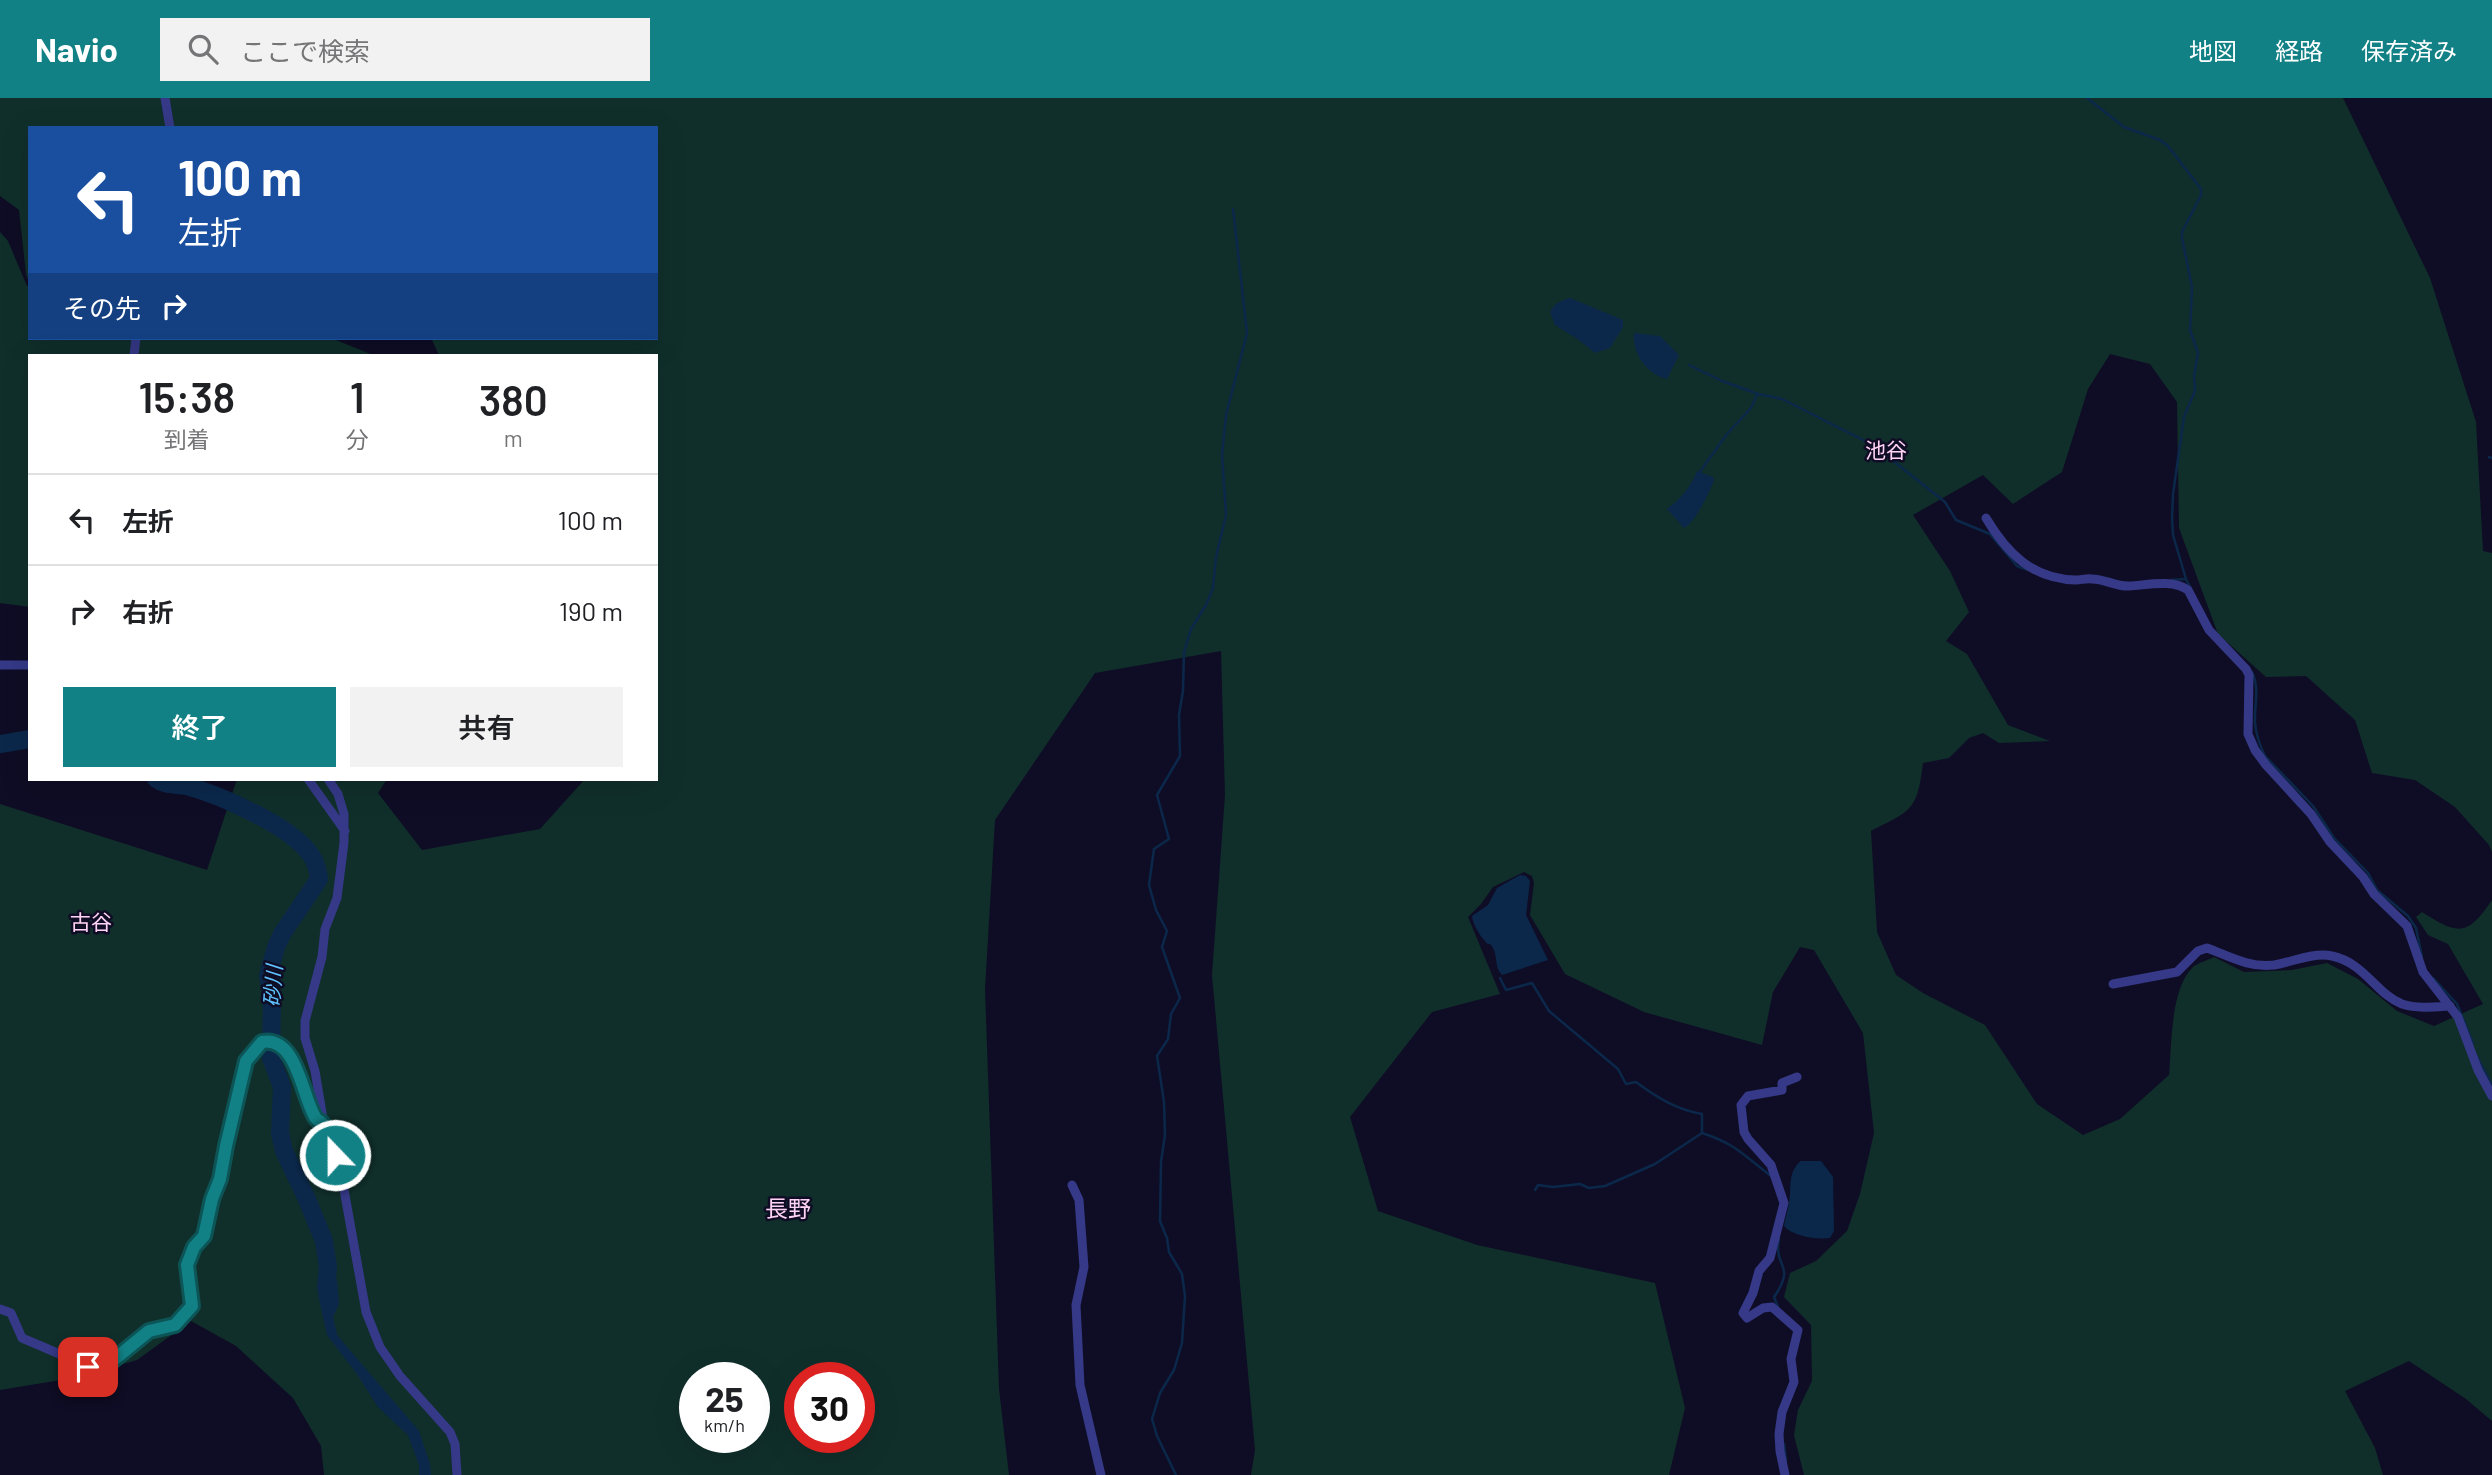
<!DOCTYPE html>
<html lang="ja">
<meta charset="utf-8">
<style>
:root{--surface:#fff;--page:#f2f2f2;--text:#202124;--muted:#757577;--line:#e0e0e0;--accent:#128185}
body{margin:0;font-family:Barlow,"Noto Sans JP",sans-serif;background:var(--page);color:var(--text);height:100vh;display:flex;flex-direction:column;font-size:26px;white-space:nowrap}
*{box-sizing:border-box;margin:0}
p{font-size:23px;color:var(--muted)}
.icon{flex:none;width:38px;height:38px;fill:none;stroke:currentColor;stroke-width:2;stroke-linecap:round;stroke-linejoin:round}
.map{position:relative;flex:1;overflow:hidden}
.drawer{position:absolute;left:28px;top:256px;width:630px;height:427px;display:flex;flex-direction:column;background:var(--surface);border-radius:0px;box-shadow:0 7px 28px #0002}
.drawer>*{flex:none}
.guide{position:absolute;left:28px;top:28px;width:630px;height:214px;border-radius:0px;box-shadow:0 7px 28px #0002;background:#1a4fa0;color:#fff;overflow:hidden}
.speed{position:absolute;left:679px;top:1264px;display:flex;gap:14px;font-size:35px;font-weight:700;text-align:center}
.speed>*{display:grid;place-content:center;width:91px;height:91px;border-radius:50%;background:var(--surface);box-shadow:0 7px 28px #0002;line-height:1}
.speed small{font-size:18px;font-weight:400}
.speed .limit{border:10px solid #d22;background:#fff;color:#111}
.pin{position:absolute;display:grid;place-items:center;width:60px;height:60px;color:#fff;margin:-30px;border-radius:14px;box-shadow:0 4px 10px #0006}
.me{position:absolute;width:77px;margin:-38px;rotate:338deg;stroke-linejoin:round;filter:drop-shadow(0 0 5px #0008)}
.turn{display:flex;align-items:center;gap:24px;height:147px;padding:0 35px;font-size:32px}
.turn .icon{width:91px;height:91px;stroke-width:2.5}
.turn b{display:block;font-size:49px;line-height:60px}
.then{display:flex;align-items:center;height:66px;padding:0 35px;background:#0003;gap:14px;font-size:26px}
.eta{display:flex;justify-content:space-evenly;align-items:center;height:119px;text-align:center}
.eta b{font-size:42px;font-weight:600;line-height:49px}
.cta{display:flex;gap:14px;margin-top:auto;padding:14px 35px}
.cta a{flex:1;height:80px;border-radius:0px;background:var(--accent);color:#fff;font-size:28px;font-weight:600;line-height:80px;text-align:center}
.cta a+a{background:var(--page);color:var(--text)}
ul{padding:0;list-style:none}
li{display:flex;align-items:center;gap:21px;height:91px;padding:0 35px;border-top:2px solid var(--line)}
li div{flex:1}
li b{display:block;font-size:26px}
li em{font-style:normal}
header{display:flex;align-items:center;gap:42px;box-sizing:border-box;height:98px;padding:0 35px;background:var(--accent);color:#fff}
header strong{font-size:33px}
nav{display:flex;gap:38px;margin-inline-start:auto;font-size:24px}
.search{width:490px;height:63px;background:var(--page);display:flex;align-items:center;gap:18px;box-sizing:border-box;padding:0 24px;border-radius:0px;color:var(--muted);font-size:26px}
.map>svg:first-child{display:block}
.green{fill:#102f2b;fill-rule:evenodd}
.water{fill:#0b284b}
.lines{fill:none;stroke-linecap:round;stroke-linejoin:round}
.stream{stroke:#0b284b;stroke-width:2.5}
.river{stroke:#0b284b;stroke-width:18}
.street{stroke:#353987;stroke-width:9}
.route-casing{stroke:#0c5456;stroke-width:18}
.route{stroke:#128185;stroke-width:12}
.labels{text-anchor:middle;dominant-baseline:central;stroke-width:5;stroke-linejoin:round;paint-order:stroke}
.neighbourhood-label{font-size:21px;fill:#ffd3f3;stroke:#0f0d25}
.water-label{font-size:21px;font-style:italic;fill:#5fc2ff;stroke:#0f0d25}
.quarter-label{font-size:23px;fill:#ffd3f3;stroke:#0f0d25}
</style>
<header>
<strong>Navio</strong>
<div class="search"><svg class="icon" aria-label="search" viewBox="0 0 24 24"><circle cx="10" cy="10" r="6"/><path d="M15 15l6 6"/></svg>ここで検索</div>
<nav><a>地図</a><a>経路</a><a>保存済み</a></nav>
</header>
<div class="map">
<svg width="2492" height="1377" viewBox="0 0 2492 1377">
<rect width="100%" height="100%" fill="#0f0d25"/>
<path class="green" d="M0,0H2343L2430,180L2476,324L2483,453L2492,455V754L2489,747L2455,709L2415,682L2372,675L2355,622L2306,578L2266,579L2218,536L2179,430L2177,304L2150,266L2110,256L2088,291L2062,374L2013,406L1983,377L1913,417L1950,473L1969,514L1946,543L1967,556L2008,627L2050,643L1999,645L1983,635L1969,640L1949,660L1923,665C1917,713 1912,712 1871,733L1877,834L1896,877L1923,895L1985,927L2037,1006L2083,1037L2120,1021L2169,977C2172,947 2170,891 2193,869C2198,865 2208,862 2214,859L2244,874L2292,872L2327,865L2358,881L2397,913L2434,928L2483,906L2448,846L2428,837L2416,819L2422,814C2458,837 2467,839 2492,802V1323L2466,1301L2409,1263L2345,1293L2375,1350L2383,1377H1804L1794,1337L1798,1312L1812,1283L1811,1227L1784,1199L1790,1175L1816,1163L1847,1133L1860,1096L1874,1035L1863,935L1814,852L1800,849L1773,894L1762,947L1644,914L1565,876L1530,817L1534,785L1532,778L1524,774L1493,789L1481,806L1468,819L1500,896L1432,914L1350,1019L1378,1113L1477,1147L1655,1185L1685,1310L1669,1377H1251L1255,1352L1212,877L1225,697L1221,553L1095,575L995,722L985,891L999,1291L1009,1377H324L321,1348L293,1300L236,1248L191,1223L137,1262L79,1279L0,1292V706L207,772L237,681H387L378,695L422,752L540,731L585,681H656V257H439L431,240H656V30H30V187L26,176L19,112L0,98ZM695,1279H754V1339H695ZM800,1279H859V1339H800Z
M0,134L8,143L27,188H30V240H331L373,257H30V509L0,505Z"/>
<path class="water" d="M1570,200L1623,222V229L1610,250L1595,255L1579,242L1555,227L1550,214C1554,205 1561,203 1570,200Z
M1634,235L1660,238L1679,257L1667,281C1646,276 1632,255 1634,235Z
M1697,373L1713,379L1714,382C1710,394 1694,426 1684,430L1667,411C1681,401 1691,388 1697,373Z
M1520,777L1526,778L1530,783L1526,817L1548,862L1502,877C1494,869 1498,859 1493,850C1488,842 1490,850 1484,842C1480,837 1473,827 1472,818L1488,807L1497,790Z
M1801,1063H1821L1833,1079L1834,1133L1830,1140C1817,1142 1792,1138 1784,1128C1785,1121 1788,1113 1789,1105C1792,1090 1787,1074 1801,1063Z
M331,1165L337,1183L339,1206L333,1219L337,1237L419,1333L430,1366L431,1377H419V1367L408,1337L378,1309L357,1276L327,1237L318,1196L324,1167Z"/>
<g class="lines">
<path class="stream" d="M2087,0L2124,29L2160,42L2168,48L2201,91V97L2182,134V140L2192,189L2190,232L2198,255L2194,278L2195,293L2184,319L2173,396L2172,420L2173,437L2186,481L2191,491
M1689,267L1722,283L1758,296L1782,301L1873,347L1945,404L1956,422L1990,436L2017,468L2028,472
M2489,359L2492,360
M1699,375L1727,336L1751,310L1757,297
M2171,482L2185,481
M2252,574C2260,590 2254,608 2255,625C2256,636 2260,648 2265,658L2313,708L2334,740L2368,775L2377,792L2408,818L2416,830L2422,859
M1500,880L1506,892L1532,885L1549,913L1618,971L1626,986L1636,984C1656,999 1677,1012 1702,1016V1035C1736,1046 1743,1057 1771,1078
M2433,880L2457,906L2473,945
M2477,958L2492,987
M1535,1092L1538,1087L1553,1089L1580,1086L1589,1090L1605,1088L1655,1066L1702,1035
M1778,1209L1774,1199C1797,1166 1773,1170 1779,1141
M1784,1346L1786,1363
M1176,1377L1157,1338L1152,1321L1160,1295L1174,1272L1182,1245L1185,1198L1182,1176L1169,1154L1167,1140L1160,1123L1161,1064L1165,1037L1164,1004L1157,958L1168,941L1171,916L1180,900L1162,849L1167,833L1156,812L1149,787L1154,751L1169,741L1157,697L1180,658L1179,617L1183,593L1184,554L1191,531L1206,507L1213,490L1216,459L1226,417L1222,356L1226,317L1247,235L1233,111"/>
<path class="river" d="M0,646L30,641
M156,681C165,688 176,686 187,688C220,697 291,728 310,756C315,762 318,773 319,781L282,836L276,849L268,878L272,902L271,960L282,989L280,1035L284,1053L306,1099L324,1143L328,1169L326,1190"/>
<path class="street" d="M165,0L170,30
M134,257L136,240
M1986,420C2007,455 2032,481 2076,482C2081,482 2087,480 2092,481C2105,481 2117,489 2129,488C2148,487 2172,481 2188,492L2209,532L2246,571L2249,577L2248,636L2255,652L2266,667L2311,716L2330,744L2363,779L2374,796L2407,828L2423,874L2458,919L2478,972L2492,998
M0,567H30
M308,681L345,733
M328,681L338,696L344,716V745L337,800L325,831L322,859L305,923V940L315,973L324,1027L343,1086L366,1214L380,1249L400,1278L450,1334L455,1346L457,1377
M2113,886L2177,874L2198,853L2207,850C2229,858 2249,870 2274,867C2292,864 2313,854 2332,858C2365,865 2376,896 2402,906C2418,911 2435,909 2450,908
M1072,1087L1079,1102L1084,1169L1076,1207L1080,1287L1101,1377
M0,1211L11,1215L22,1240L95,1271L105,1270L149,1232L175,1227L192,1208L187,1167L194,1149L204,1138L212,1101L220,1081L246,963L262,944L272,943L282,949L304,986L316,1020L324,1027
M1785,1377L1780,1353L1779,1336L1782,1314L1794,1284L1791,1261L1798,1232L1772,1209L1763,1210L1747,1220L1743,1215L1753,1195L1759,1173L1770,1160L1784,1105L1771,1067L1748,1041L1744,1034L1741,1007L1748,998L1782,992V985L1797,979"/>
</g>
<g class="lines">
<g class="route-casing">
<path id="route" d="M88,1269H105L149,1233L175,1227L192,1208L187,1167L194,1149L204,1138L212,1101L220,1081L226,1048L246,963L262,944C297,938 302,998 315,1019C319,1025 318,1020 323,1026C330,1033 332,1048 335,1057"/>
</g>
<use href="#route" class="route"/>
</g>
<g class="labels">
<g class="neighbourhood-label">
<text x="1886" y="351">池谷</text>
<text x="91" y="823">古谷</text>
</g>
<g class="water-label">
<text transform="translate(272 888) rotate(-86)">砂川</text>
</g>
<g class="quarter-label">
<text x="788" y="1110">長野</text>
</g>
</g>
</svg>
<div class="speed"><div>25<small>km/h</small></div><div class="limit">30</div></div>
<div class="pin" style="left:88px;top:1269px;background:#d93025"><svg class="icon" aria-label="arrive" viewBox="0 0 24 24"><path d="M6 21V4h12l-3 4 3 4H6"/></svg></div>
<svg class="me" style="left:335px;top:1057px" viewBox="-20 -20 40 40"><circle r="17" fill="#128185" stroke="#fff" stroke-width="3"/><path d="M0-11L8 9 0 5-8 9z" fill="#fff"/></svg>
<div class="guide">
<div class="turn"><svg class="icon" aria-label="left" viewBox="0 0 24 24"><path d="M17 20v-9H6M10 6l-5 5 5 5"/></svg><div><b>100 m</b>左折</div></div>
<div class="then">その先<svg class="icon" aria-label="right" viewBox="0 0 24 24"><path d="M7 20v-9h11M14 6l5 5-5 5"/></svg></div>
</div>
<section class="drawer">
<div class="eta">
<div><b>15:38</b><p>到着</p></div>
<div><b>1</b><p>分</p></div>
<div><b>380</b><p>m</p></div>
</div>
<ul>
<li><svg class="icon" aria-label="left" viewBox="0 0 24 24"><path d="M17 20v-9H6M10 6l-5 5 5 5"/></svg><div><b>左折</b></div><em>100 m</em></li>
<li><svg class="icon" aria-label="right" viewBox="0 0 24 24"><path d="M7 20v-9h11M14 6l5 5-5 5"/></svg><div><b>右折</b></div><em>190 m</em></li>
</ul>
<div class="cta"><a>終了</a><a>共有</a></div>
</section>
</div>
